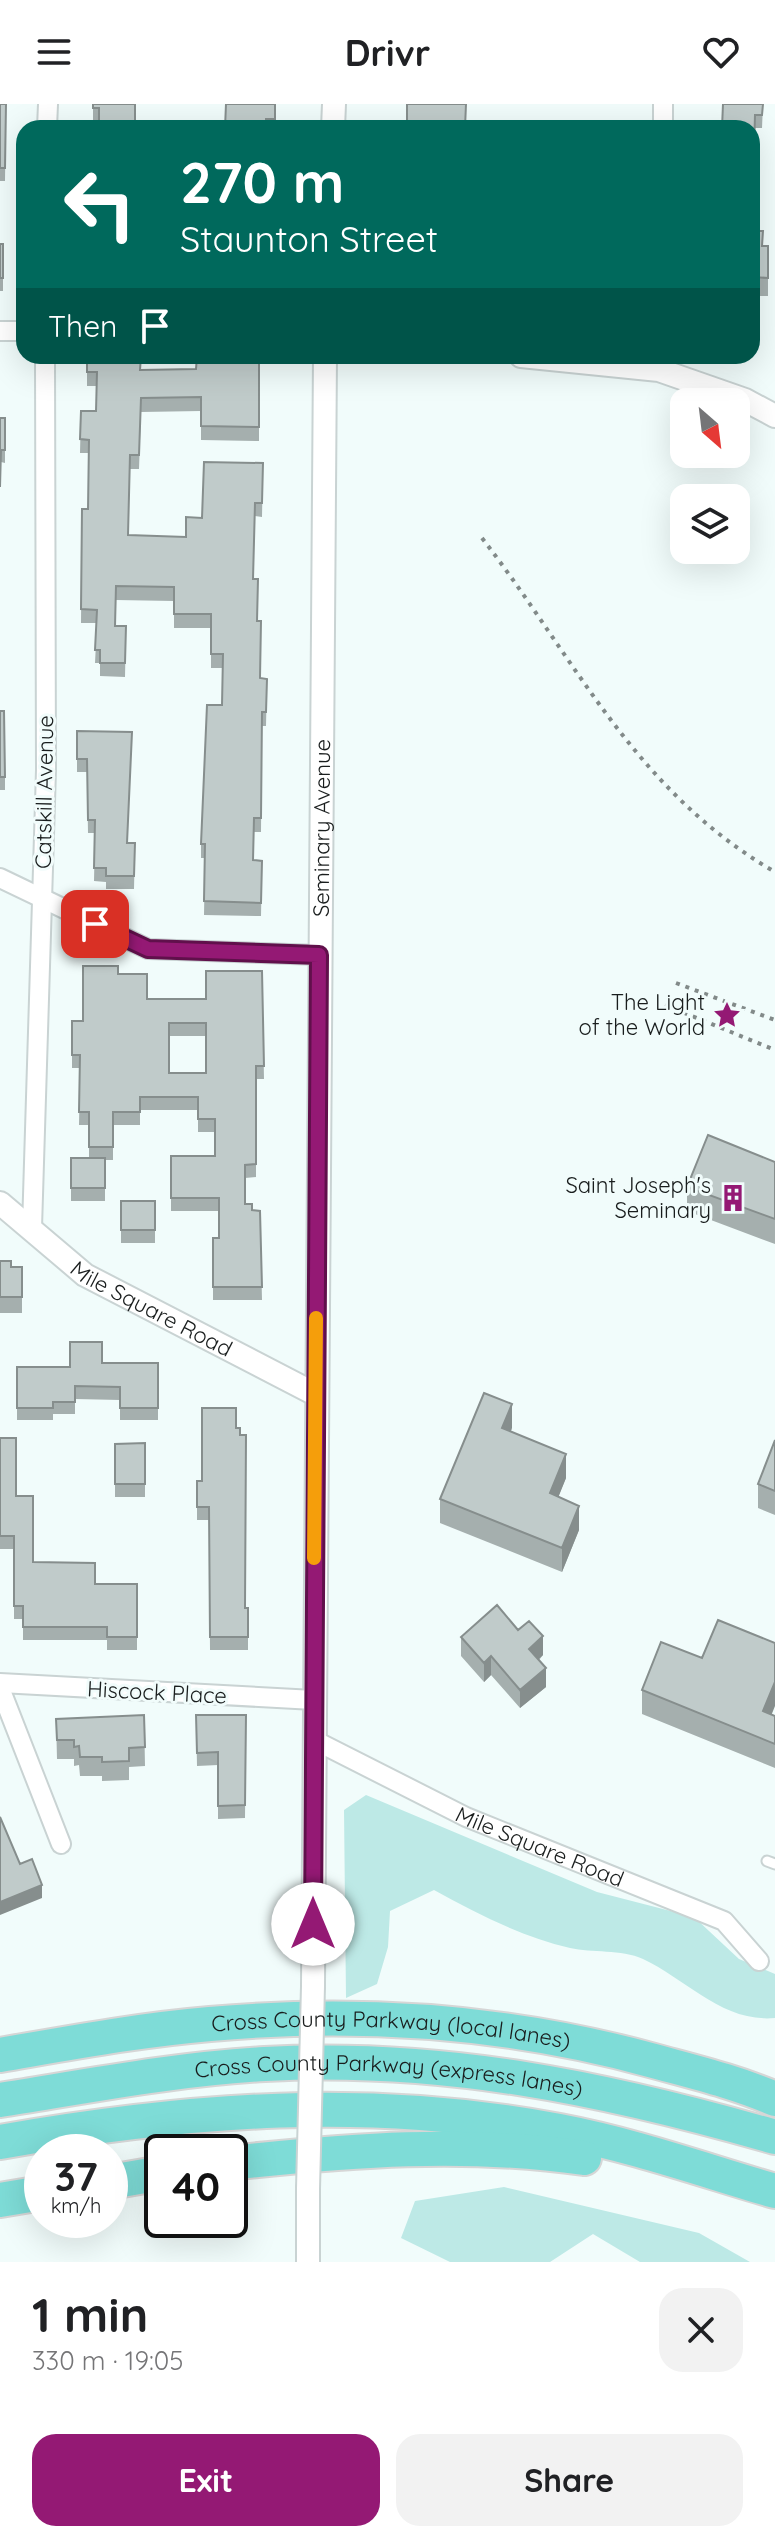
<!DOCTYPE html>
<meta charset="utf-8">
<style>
:root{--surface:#fff;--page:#f2f2f2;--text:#202124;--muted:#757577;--accent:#941974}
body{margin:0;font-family:Quicksand,sans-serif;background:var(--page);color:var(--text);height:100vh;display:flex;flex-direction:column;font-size:30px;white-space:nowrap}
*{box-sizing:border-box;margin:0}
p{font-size:26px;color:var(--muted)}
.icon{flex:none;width:44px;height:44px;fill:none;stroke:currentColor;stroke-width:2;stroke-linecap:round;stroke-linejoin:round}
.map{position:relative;height:2158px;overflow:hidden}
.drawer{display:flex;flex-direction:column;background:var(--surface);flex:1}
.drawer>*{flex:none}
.top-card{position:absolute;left:16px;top:16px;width:744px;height:244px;border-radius:24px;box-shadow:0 8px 32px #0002;background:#00695c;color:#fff;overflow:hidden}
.needle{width:52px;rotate:152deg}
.tools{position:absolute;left:670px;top:284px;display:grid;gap:16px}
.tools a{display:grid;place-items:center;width:80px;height:80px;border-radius:16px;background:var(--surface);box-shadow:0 8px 32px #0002;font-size:40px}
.speed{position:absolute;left:24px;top:2030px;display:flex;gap:16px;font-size:40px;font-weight:700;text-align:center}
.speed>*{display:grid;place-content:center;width:104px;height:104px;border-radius:50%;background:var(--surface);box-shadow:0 8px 32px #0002;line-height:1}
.speed small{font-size:20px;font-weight:400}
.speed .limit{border:4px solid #111;border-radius:12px;background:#fff;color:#111}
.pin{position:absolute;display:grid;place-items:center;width:68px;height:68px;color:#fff;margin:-34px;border-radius:16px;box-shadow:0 4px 12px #0006}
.me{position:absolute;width:88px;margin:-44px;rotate:0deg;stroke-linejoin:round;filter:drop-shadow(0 0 6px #0008)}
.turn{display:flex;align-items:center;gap:28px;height:168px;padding:0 32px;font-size:36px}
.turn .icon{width:104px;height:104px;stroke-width:2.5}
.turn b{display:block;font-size:56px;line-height:68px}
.then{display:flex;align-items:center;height:76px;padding:0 32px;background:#0003;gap:16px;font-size:30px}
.round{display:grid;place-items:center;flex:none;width:84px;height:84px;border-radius:24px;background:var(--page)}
.headline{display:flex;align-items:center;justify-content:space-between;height:136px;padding:0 32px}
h1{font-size:48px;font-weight:700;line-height:60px}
.cta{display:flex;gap:16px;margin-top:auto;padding:16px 32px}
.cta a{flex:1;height:92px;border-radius:24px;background:var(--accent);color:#fff;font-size:32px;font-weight:700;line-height:92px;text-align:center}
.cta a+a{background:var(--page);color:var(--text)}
header{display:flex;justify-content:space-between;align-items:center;height:104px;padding:0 32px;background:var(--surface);font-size:36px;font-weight:700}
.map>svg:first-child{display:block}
.green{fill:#bde9e6}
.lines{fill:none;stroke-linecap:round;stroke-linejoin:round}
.service-casing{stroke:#c9d3d3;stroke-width:13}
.minor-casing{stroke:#c9d3d3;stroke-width:22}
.tertiary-casing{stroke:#c9d3d3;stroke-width:26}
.motorway-casing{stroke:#d6d6d6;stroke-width:38}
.path{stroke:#828a89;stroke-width:4;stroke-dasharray:4 6;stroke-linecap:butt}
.service{stroke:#fff;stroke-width:9}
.minor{stroke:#fff;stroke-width:18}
.tertiary{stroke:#fff;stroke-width:22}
.motorway{stroke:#7edcd7;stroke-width:34}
.tertiary-bridge-casing{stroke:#c9d3d3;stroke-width:26;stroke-linecap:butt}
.tertiary-bridge{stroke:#fff;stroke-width:22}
.wall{fill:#a5afae;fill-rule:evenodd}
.shaded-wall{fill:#868e8d}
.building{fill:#c0cbca;stroke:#868e8d;stroke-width:2;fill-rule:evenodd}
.route-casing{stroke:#60104b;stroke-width:20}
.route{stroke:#941974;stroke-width:14}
.slow{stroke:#f59e0b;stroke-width:14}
.labels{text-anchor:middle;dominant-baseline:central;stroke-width:6;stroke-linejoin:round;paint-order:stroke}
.street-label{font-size:22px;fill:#191d1d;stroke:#f1fcfb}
.poi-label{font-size:22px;fill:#191d1d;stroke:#f1fcfb;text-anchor:end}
</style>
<header><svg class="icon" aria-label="menu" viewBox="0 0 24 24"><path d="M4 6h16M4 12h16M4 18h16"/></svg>Drivr<svg class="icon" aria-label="heart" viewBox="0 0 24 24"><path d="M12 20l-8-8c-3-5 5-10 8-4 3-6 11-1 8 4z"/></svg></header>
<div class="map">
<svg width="775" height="2158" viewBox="0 0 775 2158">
<rect width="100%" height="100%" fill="#f1fcfb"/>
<path class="green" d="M366,1691L597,1788L694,1813L739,1855L775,1870V1914C723,1919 686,1875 643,1855C621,1845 592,1849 570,1844C522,1833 476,1809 434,1786L390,1807L388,1843L377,1880L346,1894L344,1706Z
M504,2083L699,2129L750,2158H640L593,2130L550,2158H450L401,2134L415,2097Z"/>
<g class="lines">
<g class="service-casing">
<path id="service" d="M767,1757L775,1760"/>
</g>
<g class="minor-casing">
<g id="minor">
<path d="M47,24L48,0"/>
<path d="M663,24V0"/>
<path d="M0,227H24"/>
<path d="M0,774L148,845L319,851"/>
<path d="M32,1124L46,666L45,252"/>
<path d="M0,1579L314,1596"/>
<path d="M0,1584L61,1740"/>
<path id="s1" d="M314,1636L466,1713L724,1817L759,1857"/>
</g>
</g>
<g class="tertiary-casing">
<g id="tertiary">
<path d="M333,24L334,0"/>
<path d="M521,252L659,266L745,296L775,312"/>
<path id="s2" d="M0,1099L85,1171L315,1290"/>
<path id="s3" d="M313,1882L325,252"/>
<path d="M308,2158V2085"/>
</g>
</g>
<g class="motorway-casing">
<g id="motorway">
<path id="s4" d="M0,1951C70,1939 139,1926 210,1920C358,1907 510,1917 654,1957C694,1968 736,1978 775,1995"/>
<path id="s5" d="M0,1996C88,1982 176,1965 265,1960C444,1951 605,1984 775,2033"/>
<path d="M0,2038C189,2005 369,1991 559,2027C633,2041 703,2066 775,2087"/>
<path d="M230,2059C350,2046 464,2037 584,2054"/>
<path d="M110,2078L162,2069"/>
<path d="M0,2096L42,2089"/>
</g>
</g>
<path class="path" d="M482,434C577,557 634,686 775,768
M676,879L775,916
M665,901L775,946"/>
<use href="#service" class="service"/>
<use href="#minor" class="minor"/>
<use href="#tertiary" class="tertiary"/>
<use href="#motorway" class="motorway"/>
<g class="tertiary-bridge-casing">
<path id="tertiary-bridge" d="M308,2085L313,1882"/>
</g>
<use href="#tertiary-bridge" class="tertiary-bridge"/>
</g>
<path class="wall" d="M0,0H6L5,77H0Z
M93,0H135V24H99V17H93Z
M275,0V24H225Z
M763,0L762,24H755L753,95H752V24H722Z
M752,127L762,142H768V192H752Z
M0,140H3V187H0Z
M87,252L141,266L196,265L259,252V337L201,336V307L141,308L139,365H130L128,431L186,433L202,414L263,359L262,413L255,412L253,475L257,517L260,574L267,575L266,622H262L261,728H254V756L262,757L261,812L204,811L205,754H201V740L222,601L223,564H211V524H174V497L116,496L115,522H126L125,573L100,572V559H95L97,519H81L82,405H88L89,349H80L81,307H96L97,282H87Z
M0,314H5V359L1,358Z
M0,606L5,673V686H0Z
M77,627L128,739H135L134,785H106V778L94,777L95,729H88L87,668H77Z
M262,867L264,975H256V1073L245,1074V1100L252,1106L260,1107L262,1196H213V1134H219V1107H171V1052H215V1028H198V1006H140V1021H113V1056H105V1097H71V1054H89V1021H79L80,964H72V917H83L118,870L147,895H206ZM169,932H206V969H169Z
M775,1058V1140L687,1107V1083Z
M121,1097H155V1139H121Z
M0,1157L11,1163H22V1209H0Z
M102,1259H158V1316H120V1296L75,1295V1310H53V1316H17V1263H70Z
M236,1324L245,1504H248V1546H210L209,1416H197V1377H202Z
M512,1324L511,1327L566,1374L558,1393L579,1426L562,1468L440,1419V1395Z
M0,1334L33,1458L95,1480H137V1546H107V1536H23V1515H14V1445H0Z
M775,1336V1411L758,1404V1380Z
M145,1339V1393H115V1340Z
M518,1526L543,1551L539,1556L546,1583L520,1604L491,1571L484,1578L461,1552V1533Z
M642,1586L775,1612V1664L642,1610Z
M144,1611L145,1662L129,1663V1676L102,1677V1672H80L79,1661L74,1662V1655H57L56,1615Z
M196,1611H246L245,1714L218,1715V1661L197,1662Z"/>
<path class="shaded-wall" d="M512,1300V1324L502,1348V1324Z
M566,1350V1374L550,1414V1389Z
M579,1402V1426L562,1468V1444Z
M543,1532V1551L529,1564V1545Z
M491,1552V1571L484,1578V1559Z
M546,1564V1583L520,1604V1586Z
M775,1578V1602L763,1632V1607Z
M42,1781V1794L0,1811V1798Z"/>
<path class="building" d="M0,0H6L5,64H0Z
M93,0H135V20H99V4H93Z
M226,0H275V15H266V24H225Z
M407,0H466L465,24H407Z
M723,0H763L762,11H755L753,82H752V24H722Z
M752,127H763L762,142H768V174L752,173Z
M0,140H3V174H0Z
M87,252H141L140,266L196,265L197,252H259V323L201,322V293L141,294L139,351H130L128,431L186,433V413L202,414L204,358L263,359L262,399H255L253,475H258L257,517H261L260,574L267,575L266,608H262L261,714H254L253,756L262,757L261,799L204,797L205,740H201L207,601H222L223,550H211V510H174V483L116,482L115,522H126L125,559H100V546H95L97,506L81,505L82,405H88L89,336L80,335L81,307H96L97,268H87Z
M0,314H5V346H1L0,383Z
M0,607H4L5,673H0Z
M77,627L132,628L127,739H135L134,772H106V764H94L95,716H88L87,655H77Z
M83,862H118V870H147V895H206V867H262L264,962H256V1060L245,1061V1100H252V1106L260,1107L262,1183H213V1134H219V1094H171V1052H215V1015H198V993H140V1008H113V1043H89V1008H79L80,951H72V917H83ZM169,919H206V969H169Z
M708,1031L775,1058V1115L687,1083Z
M71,1054H105V1084H71Z
M121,1097H155V1126H121Z
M0,1157H11V1163H22V1193H0Z
M70,1238H102V1259H158V1304H120V1283L75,1282V1298H53V1304H17V1263H70Z
M484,1289L512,1300L502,1324L566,1350L550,1389L579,1402L562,1444L440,1395Z
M202,1304H236V1324H240V1331H246L245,1504H248V1533H210L209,1403H197V1377H202Z
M0,1334H16V1392H33V1458L95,1459V1480H137V1533H107V1523H23V1502H14V1432H0Z
M775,1336V1387L758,1380Z
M145,1339V1380H115V1340Z
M497,1501L518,1526L529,1517L543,1532L529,1545L546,1564L520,1586L491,1552L484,1559L461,1533Z
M718,1516L775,1539V1578L763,1607L775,1612V1640L642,1586L661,1538L702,1554Z
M144,1611L145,1643L129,1644V1657L102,1658V1653H80L79,1642L74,1643V1636H57L56,1615Z
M196,1611H246L245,1701L218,1702V1648L197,1649Z
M0,1713L20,1760L32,1755L42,1781L0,1798Z"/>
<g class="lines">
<g class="route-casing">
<path id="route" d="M95,820L148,845L319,851L313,1820"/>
</g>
<use href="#route" class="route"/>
<path class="slow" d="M314,1454L316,1214"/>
</g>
<defs>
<g id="sight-bare" transform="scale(2.16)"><path d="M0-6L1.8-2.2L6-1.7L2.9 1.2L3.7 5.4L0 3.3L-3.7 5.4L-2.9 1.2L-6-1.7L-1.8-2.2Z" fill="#941974" stroke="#f1fcfb" stroke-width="2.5" paint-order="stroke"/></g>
<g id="building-bare" transform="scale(2.16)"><path d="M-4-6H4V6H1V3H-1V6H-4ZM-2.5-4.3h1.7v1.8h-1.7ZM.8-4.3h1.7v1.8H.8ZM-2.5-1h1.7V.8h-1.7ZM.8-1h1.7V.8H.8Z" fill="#941974" stroke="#f1fcfb" stroke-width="2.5" paint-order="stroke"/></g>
</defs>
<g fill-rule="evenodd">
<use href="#sight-bare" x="727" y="911"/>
<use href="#building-bare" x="733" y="1094"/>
</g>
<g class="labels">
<g class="street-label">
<text transform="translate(44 688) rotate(-89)">Catskill Avenue</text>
<text stroke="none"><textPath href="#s3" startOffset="1158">Seminary Avenue</textPath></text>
<text stroke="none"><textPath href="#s2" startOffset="186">Mile Square Road</textPath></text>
<text transform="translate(157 1588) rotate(3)">Hiscock Place</text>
<text stroke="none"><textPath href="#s1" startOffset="250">Mile Square Road</textPath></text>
<text stroke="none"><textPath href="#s4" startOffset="394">Cross County Parkway (local lanes)</textPath></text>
<text stroke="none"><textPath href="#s5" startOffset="392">Cross County Parkway (express lanes)</textPath></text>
</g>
<g class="poi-label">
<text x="705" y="898">The Light<tspan x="705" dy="25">of the World</tspan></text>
<text x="711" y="1081">Saint Joseph's<tspan x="711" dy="25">Seminary</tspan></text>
</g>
</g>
</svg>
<div class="tools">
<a><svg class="needle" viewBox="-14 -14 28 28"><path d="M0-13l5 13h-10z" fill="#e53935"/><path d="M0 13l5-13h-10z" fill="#757577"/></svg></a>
<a><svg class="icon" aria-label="layers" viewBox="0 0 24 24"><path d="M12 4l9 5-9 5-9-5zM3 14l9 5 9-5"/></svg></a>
</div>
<div class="speed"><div>37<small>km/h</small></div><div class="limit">40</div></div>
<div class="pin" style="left:95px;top:820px;background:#d93025"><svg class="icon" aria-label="arrive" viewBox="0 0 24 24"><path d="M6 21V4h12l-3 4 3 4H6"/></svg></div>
<svg class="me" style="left:313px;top:1820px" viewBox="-20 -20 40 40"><circle r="19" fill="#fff"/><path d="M0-13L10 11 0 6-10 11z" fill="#941974"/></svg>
<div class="top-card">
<div class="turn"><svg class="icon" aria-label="left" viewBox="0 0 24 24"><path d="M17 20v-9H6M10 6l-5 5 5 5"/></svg><div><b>270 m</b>Staunton Street</div></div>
<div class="then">Then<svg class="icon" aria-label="arrive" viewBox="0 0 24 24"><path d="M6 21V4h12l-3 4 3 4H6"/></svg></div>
</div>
</div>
<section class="drawer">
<div class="headline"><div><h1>1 min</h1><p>330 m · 19:05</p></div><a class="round"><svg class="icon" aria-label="close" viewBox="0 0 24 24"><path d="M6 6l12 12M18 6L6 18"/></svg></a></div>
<div class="cta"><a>Exit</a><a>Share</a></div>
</section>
